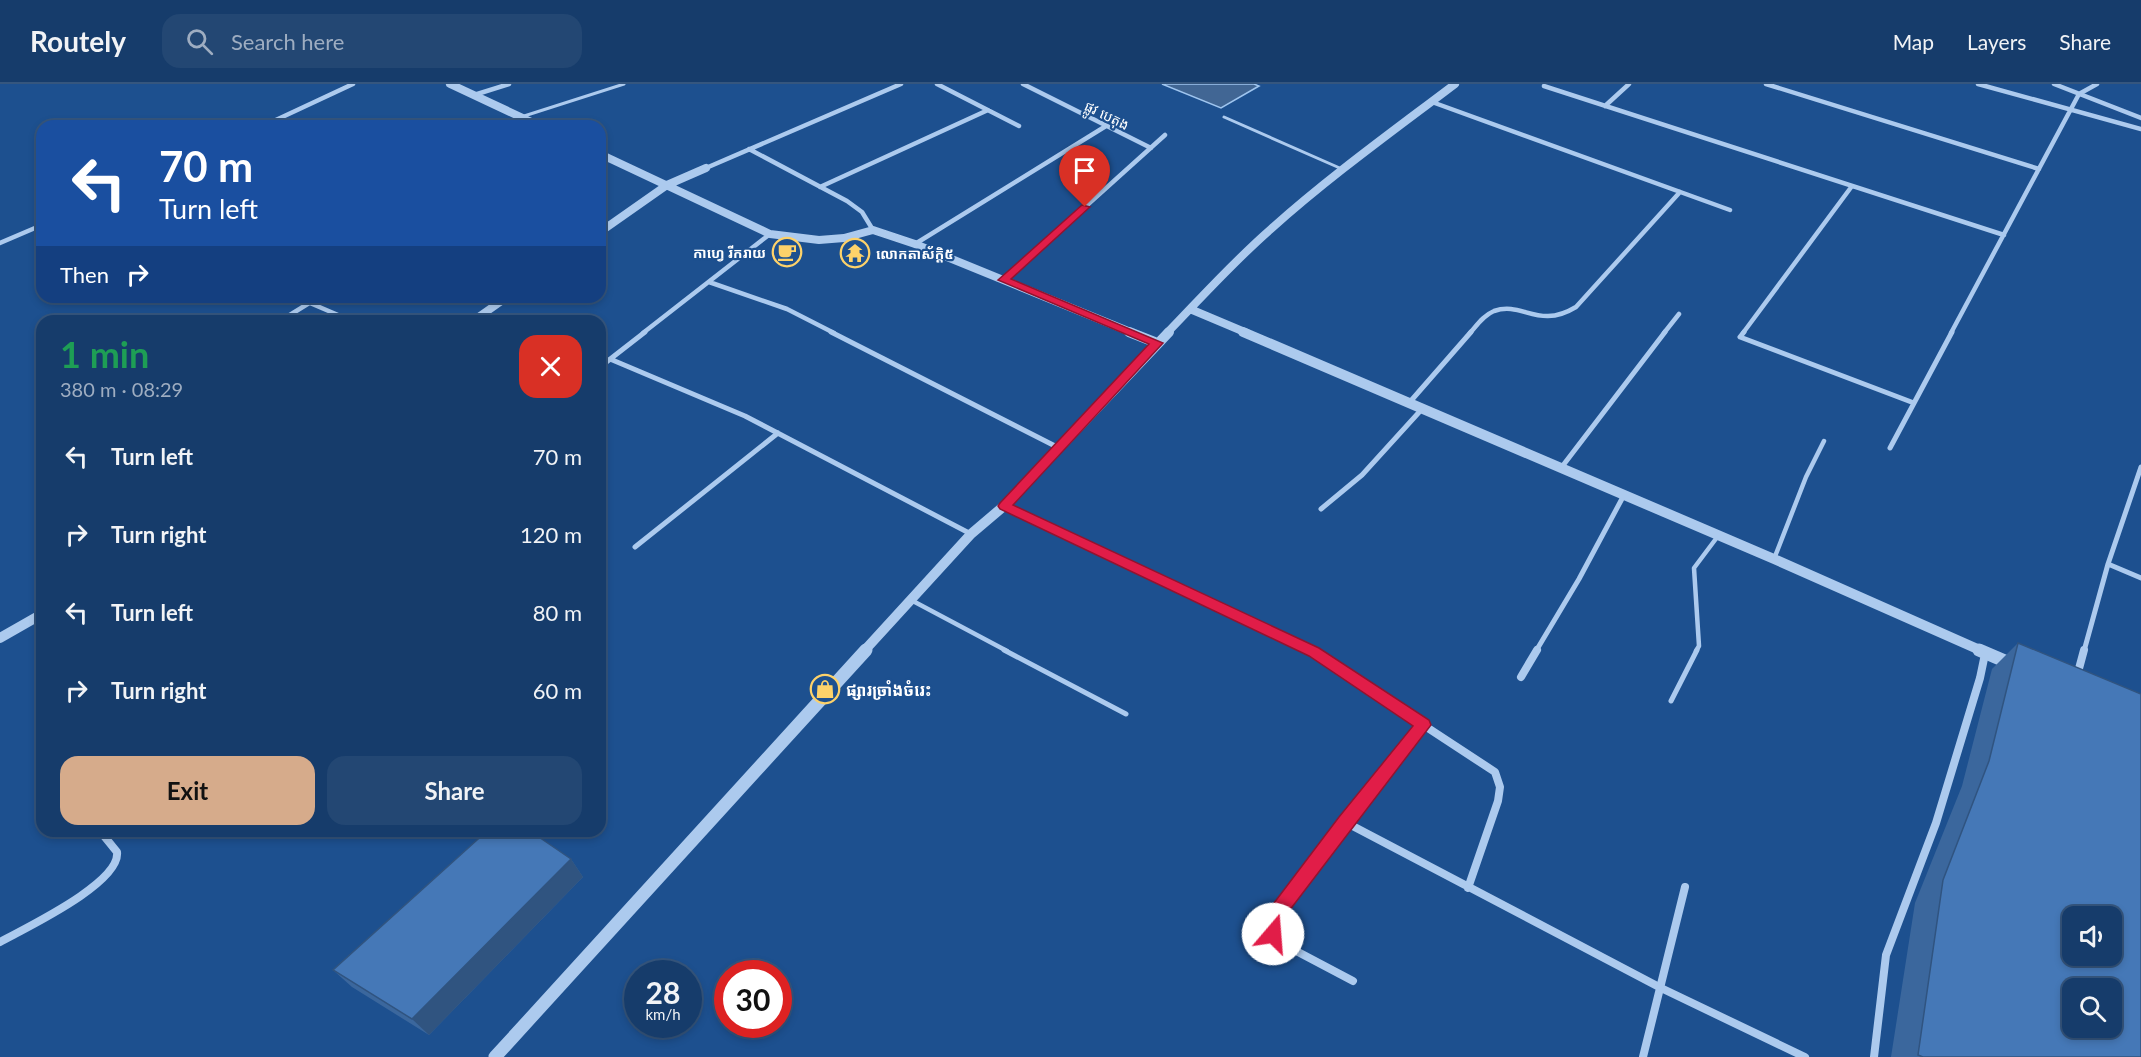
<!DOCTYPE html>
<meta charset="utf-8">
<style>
:root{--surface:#163c6b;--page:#234773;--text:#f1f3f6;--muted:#9eadc1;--line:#35567e;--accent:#d6ab8b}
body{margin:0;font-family:Lato,"Noto Sans Khmer",sans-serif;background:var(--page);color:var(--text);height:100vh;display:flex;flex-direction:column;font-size:22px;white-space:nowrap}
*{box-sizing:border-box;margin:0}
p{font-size:20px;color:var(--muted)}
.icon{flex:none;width:33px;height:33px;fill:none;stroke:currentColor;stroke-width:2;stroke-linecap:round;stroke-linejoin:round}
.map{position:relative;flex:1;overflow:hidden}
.panel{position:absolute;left:36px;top:231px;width:570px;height:522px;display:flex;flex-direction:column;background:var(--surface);border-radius:18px;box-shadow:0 3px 9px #0003,0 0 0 2px var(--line)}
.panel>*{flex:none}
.top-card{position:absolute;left:36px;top:36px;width:570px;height:183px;border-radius:18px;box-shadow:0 3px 9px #0003,0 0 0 2px var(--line);background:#1a4fa0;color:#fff;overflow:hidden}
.controls{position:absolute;left:2062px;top:822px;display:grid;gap:12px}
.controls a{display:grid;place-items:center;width:60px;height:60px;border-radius:12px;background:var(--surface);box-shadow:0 3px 9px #0003,0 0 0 2px var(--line);font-size:30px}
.speed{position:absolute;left:624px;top:876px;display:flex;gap:12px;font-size:30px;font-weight:700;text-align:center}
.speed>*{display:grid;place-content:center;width:78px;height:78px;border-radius:50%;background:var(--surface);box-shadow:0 3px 9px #0003,0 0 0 2px var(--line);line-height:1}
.speed small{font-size:15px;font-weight:400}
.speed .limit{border:9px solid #d22;background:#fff;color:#111}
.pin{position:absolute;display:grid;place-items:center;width:51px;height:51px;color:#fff;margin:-62px -26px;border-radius:50% 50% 50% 0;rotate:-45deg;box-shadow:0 0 6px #0007}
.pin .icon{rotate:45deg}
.me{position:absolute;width:66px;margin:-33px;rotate:18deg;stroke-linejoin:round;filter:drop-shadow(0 0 4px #0008)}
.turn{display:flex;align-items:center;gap:21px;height:126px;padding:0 24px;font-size:27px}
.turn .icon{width:78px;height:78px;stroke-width:2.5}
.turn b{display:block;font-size:42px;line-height:51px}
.then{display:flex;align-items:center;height:57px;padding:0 24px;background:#0003;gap:12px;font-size:22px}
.round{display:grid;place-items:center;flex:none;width:63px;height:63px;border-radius:18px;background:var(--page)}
.summary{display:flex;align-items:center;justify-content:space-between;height:102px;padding:0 24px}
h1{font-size:36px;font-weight:700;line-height:45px;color:#1e9e55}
.primary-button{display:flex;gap:12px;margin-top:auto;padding:12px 24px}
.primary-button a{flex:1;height:69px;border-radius:18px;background:var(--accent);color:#111;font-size:24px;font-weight:700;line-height:69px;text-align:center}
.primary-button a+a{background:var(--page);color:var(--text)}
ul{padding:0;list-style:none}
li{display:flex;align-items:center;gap:18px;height:78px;padding:0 24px}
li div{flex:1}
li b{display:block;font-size:22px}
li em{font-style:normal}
header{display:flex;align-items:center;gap:36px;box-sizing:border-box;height:84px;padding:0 30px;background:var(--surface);border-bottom:2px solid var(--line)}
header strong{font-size:28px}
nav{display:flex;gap:33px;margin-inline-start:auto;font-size:21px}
.search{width:420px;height:54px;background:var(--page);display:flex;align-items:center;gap:15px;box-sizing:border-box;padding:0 21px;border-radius:18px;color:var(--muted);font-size:22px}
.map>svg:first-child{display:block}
.water{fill:#416694;stroke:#9fc5ef;stroke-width:1.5}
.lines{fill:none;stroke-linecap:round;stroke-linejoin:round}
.service-far2{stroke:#accaee;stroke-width:3}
.service-far1{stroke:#accaee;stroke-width:4.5}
.service{stroke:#accaee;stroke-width:5}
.minor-far2{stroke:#accaee;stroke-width:4.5}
.minor-far1{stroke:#accaee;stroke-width:5}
.minor{stroke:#accaee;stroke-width:8}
.tertiary-far2{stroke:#accaee;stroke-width:8}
.tertiary-far1{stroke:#accaee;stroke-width:10}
.tertiary{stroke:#accaee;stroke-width:13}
.wall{fill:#3b679d}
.shaded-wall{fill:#305480}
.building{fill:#4578b7;stroke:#305480;stroke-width:1.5;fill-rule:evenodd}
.route{fill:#e11d48;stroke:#92132f;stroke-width:1.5}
.labels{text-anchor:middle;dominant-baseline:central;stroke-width:4.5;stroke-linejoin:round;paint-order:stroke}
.far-street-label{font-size:14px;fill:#fff;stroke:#1d508f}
.far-poi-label{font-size:14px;font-weight:bold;fill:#fff;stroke:#1d508f;text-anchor:end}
.poi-label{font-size:16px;font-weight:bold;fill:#fff;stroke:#1d508f;text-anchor:start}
</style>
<header>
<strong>Routely</strong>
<div class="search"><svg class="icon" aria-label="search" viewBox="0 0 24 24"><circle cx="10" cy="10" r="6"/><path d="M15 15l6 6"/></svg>Search here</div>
<nav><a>Map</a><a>Layers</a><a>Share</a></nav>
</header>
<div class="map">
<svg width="2141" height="973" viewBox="0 0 2141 973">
<rect width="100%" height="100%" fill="#1d508f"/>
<path class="water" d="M1162,0H1254L1259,2L1221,24Z"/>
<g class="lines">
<path class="service-far2" d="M521,33L624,0
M1224,33L1342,85"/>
<path class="service-far1" d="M1774,475L1806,393L1824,357
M911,516L1007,567
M1696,567L1699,562L1694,484L1718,452"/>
<path class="service" d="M1004,566L1126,630
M1671,617L1697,566"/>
<path class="minor-far2" d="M937,0L1019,42
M1023,0L1151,64
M1766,0L2039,85
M1978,0L2141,45
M2054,0L2141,34
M1544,2L2004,151
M474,11L509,0
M1432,18L1730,126
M1605,22L1629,0
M263,42L353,0
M749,65L847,117L862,128L873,146
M706,84L901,0
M820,103L988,26
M0,159L42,141
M915,160L1106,42
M1004,196L1165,51
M709,198L787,225L834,249
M310,219L352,237
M280,237L319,213
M643,249L770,150
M1470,249C1477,241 1484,231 1494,227C1523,217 1538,246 1576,223L1680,108
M1664,249L1679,230
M1743,249L1852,102
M1951,249L2079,10L2097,0"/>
<path class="minor-far1" d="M831,248L1059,364
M1744,248L1740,253L1914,319
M610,275L745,332L971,450
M600,283L645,248
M1409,319L1471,248
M1890,364L1952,248
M1561,384L1665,248
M1004,422L1312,567
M1321,425L1362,391L1422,325
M635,463L778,349
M2108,480L2141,494
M1536,567L1579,495L1624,411
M2084,567L2108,480L2141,383"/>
<path class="minor" d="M1309,566L1495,688L1500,703L1498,717L1468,804
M2077,592L2084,566
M1521,593L1537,566
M1345,738L1661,904L1805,973
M0,858C25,844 121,799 117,768L100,747
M1353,897L1281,859C1270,846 1272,839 1280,825L1345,738L1423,641
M1643,973L1685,803
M1874,973L1886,871L1936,739L1980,594L1985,570"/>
<path class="tertiary-far2" d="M450,0L540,42
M600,70L770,150L819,156L844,154L873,146L915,160L1133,249
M600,148L667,101L706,84
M1190,225L1247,249
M473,237L507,213
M1167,249C1201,214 1234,177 1271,145C1329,93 1393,47 1455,0"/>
<path class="tertiary-far1" d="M1129,248L1157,259
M1243,248L1774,475L1982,567
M0,554L42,530
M864,567L971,450L1004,422L1169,248"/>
<path class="tertiary" d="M1979,566L2014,581
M495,973L866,566"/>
</g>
<path class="wall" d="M2018,559L2141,973H1891L1915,819L1962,702L1992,585Z
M571,775L583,793L429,951L352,903L333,886Z"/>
<path class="shaded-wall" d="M571,775L583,793L429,951L412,935Z"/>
<path class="building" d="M2018,559L2141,610V973H1923L1918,971L1943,796L1989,677ZM2073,832H2112V872H2073ZM2073,904H2112V944H2073Z
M487,747H530L571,775L412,935L333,886Z"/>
<path class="route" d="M1082,121L1090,123L1011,195L1163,259L1013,421L1319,564L1429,636L1431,641L1286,831C1280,842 1283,846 1279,856L1273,859L1267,856L1263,840L1274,819L1339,733L1413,642L1309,572L1000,425L998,422L1000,419L1149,260L998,196Z"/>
<defs>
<g id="cafe-ring" transform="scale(1.5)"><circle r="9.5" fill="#1d508f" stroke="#fdd26a" stroke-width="1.5"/><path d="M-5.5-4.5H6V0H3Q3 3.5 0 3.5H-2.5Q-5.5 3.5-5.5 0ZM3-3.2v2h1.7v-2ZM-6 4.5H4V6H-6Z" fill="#fdd26a"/></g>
<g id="temple-ring" transform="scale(1.5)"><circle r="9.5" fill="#1d508f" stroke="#fdd26a" stroke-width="1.5"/><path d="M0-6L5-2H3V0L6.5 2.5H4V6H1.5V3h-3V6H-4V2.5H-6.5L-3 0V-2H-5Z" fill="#fdd26a"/></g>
<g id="shop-ring" transform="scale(1.5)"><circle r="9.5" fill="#1d508f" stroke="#fdd26a" stroke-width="1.5"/><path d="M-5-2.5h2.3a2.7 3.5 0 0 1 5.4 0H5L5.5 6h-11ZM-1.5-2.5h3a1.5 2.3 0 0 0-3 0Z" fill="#fdd26a"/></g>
</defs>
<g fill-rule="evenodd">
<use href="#cafe-ring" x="787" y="168"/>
<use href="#temple-ring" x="855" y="169"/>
<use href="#shop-ring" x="825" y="605"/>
</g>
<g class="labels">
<g class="far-street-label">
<text transform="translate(1107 31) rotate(26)">ផ្លូវ បេតុង</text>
</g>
<g class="far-poi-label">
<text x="766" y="168">កាហ្វេ រីករាយ</text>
<text x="876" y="169" text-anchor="start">លោកតាស័ក្តិ៥</text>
</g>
<g class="poi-label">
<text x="846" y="605">ផ្សារច្រាំងចំរេះ</text>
</g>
</g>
</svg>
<div class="controls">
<a><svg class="icon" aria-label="sound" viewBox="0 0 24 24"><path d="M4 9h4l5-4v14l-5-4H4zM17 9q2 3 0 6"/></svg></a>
<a><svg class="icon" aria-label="search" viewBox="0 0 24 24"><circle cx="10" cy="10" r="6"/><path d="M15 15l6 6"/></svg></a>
</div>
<div class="speed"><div>28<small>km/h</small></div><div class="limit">30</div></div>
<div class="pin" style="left:1085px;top:123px;background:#d93025"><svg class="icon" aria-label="arrive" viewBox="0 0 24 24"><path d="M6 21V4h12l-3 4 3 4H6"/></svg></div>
<svg class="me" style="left:1273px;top:850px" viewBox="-20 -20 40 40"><circle r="19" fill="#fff"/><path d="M0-13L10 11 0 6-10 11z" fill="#e11d48"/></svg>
<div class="top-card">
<div class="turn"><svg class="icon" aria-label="left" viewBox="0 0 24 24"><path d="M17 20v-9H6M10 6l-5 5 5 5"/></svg><div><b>70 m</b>Turn left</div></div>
<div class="then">Then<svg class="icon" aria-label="right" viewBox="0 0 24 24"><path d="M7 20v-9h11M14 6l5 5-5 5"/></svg></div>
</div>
<section class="panel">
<div class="summary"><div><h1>1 min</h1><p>380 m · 08:29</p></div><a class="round" style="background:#d93025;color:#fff"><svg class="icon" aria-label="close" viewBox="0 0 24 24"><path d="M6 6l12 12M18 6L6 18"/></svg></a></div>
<ul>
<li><svg class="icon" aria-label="left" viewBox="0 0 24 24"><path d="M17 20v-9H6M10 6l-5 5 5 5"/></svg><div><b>Turn left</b></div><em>70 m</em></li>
<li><svg class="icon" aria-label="right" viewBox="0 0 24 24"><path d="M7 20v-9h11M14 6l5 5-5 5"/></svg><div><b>Turn right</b></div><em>120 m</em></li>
<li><svg class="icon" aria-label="left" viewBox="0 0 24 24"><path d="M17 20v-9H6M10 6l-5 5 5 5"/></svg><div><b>Turn left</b></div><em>80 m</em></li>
<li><svg class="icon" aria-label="right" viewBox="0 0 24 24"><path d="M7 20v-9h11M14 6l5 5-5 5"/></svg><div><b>Turn right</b></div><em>60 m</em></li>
</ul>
<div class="primary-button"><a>Exit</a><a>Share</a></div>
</section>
</div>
